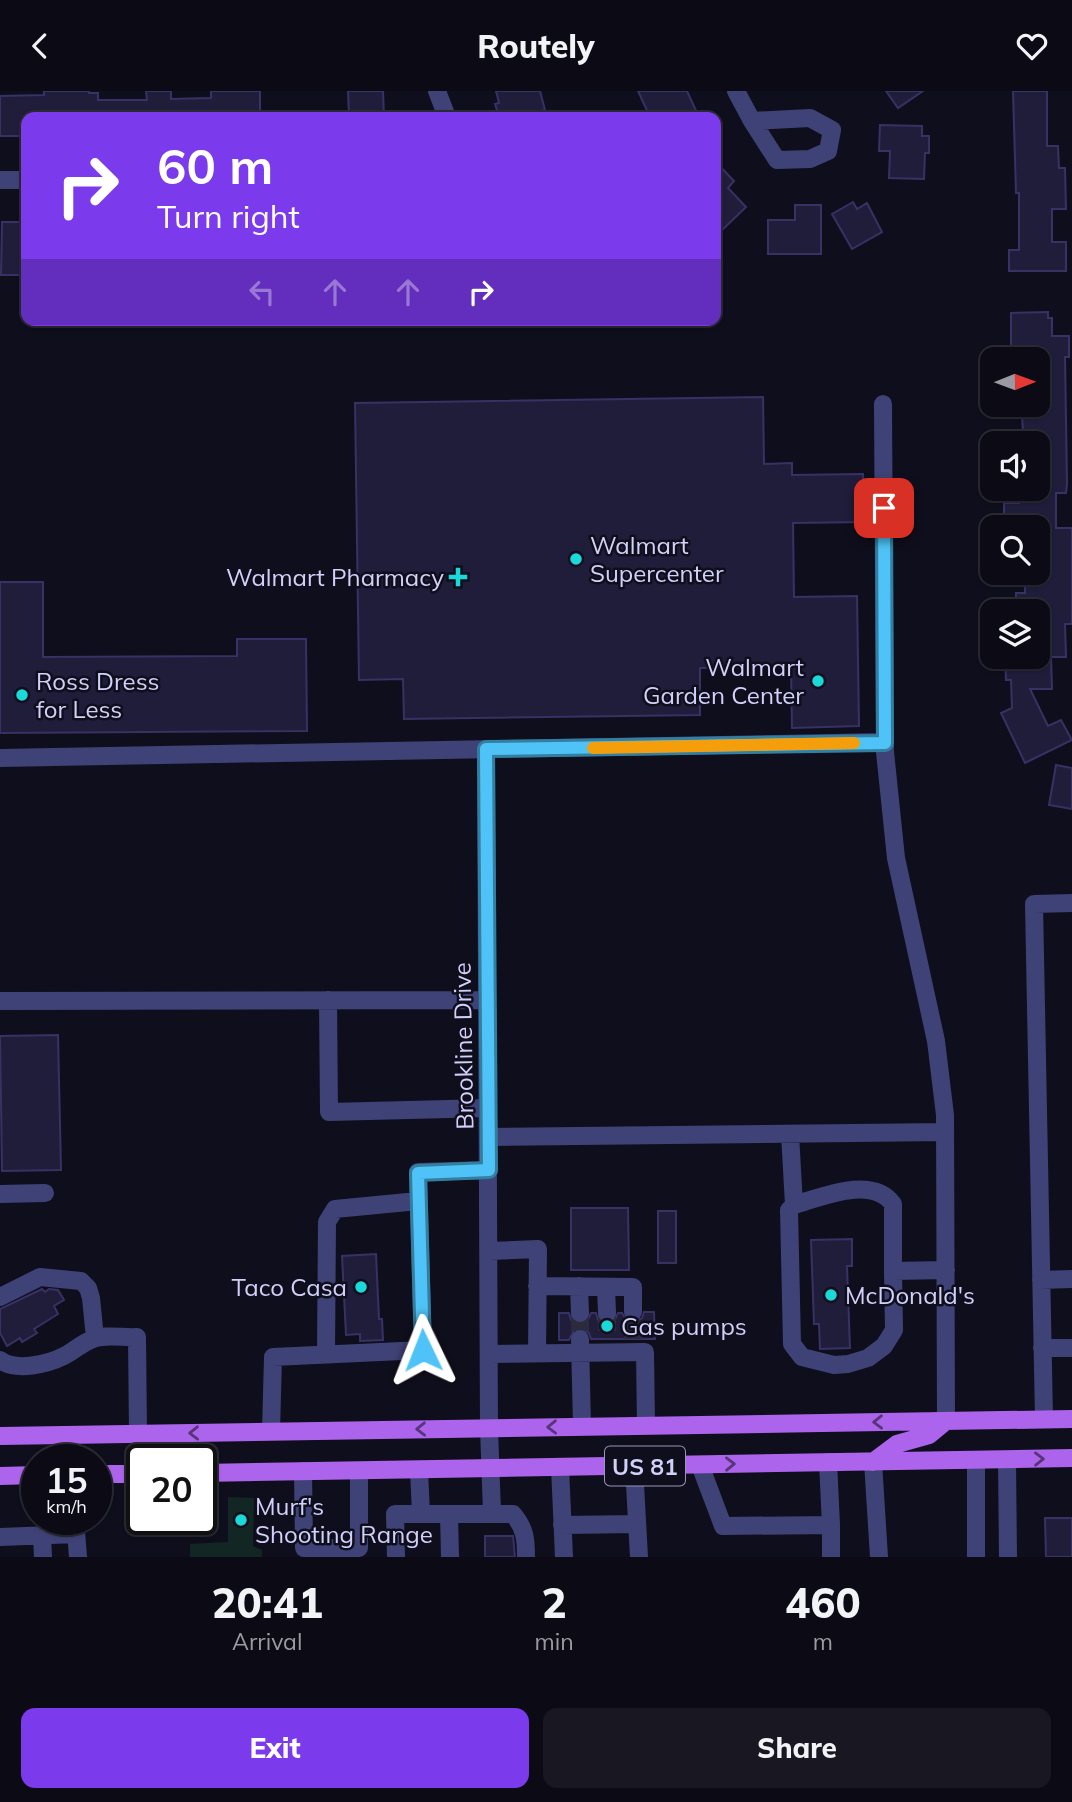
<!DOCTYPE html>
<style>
:root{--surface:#0b0a15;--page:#191822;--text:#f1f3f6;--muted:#9a9aa0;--line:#2b2b34;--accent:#7c3aed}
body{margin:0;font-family:Mulish,sans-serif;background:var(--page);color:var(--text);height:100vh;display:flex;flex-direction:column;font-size:26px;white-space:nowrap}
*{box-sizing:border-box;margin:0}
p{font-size:23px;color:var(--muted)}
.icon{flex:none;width:38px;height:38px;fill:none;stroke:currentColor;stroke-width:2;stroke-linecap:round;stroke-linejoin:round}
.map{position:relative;height:1466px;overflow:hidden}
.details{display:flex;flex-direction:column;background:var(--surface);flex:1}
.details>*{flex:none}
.hud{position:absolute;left:21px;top:21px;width:700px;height:214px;border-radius:14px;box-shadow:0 2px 5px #0004,0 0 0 2px var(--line);background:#7c3aed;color:#fff;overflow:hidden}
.needle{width:46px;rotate:89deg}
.fabs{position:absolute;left:980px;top:256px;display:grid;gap:14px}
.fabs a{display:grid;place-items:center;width:70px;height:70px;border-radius:14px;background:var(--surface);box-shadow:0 2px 5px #0004,0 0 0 2px var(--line);font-size:35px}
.speed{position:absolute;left:21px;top:1353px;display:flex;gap:14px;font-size:35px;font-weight:700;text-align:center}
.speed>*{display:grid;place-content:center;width:91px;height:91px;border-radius:50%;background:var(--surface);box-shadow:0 2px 5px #0004,0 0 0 2px var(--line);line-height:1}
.speed small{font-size:18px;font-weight:400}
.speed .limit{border:4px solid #111;border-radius:10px;background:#fff;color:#111}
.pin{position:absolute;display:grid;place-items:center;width:60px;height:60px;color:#fff;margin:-30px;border-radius:14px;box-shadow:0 4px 10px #0006}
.me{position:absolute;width:77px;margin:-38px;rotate:358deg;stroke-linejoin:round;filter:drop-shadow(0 0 5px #0008)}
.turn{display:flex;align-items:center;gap:24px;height:147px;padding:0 21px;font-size:32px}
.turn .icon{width:91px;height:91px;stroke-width:2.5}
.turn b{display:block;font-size:49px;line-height:60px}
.lanes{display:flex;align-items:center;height:66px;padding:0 21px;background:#0003;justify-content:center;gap:35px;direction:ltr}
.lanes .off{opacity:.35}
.eta{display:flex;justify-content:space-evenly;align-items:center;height:119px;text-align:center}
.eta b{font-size:42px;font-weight:800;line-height:49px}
.action{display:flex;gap:14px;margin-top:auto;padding:14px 21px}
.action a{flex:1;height:80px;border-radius:14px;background:var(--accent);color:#fff;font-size:28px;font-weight:800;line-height:80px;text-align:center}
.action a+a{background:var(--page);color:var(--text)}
header{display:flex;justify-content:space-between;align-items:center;height:91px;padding:0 21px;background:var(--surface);font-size:32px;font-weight:800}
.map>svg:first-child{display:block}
.green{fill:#122623}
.building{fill:#201d3b;stroke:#373164;stroke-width:2}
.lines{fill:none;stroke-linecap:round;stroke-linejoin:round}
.minor-tunnel{stroke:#2c2b3d;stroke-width:18;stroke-dasharray:18 9;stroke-linecap:butt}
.minor{stroke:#3f4276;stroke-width:18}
.major{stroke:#ad64ec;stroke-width:18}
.oneway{stroke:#56357a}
.route-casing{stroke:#337fa1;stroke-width:18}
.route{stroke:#4fc3f7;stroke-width:12}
.slow{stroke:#f59e0b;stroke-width:12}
.poi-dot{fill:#1bd8d9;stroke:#0f0e1c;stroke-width:2.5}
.labels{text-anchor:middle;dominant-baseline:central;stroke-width:5;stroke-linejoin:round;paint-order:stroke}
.shield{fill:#0f0e1c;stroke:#9796b7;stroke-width:2}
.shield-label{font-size:23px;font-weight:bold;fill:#d1d0f9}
.poi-label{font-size:24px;fill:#d1d0f9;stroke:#0f0e1c;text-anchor:start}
.street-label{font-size:24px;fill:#d1d0f9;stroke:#0f0e1c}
</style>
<header><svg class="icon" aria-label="back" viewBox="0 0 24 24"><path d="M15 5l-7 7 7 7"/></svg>Routely<svg class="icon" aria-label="heart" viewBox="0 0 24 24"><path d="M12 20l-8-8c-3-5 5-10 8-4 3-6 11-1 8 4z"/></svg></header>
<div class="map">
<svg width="1072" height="1466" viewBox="0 0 1072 1466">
<rect width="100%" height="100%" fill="#0f0e1c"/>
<path class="green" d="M228,1406L254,1407L253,1455L262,1459V1466H190V1453L228,1451Z"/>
<path class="building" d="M44,0H89V2H98V9H147L146,0H171V8L211,7V0H260V26H26V45H0V5L44,4Z
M348,0H383L384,26H349Z
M496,0H540L545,19L516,26H499L495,13L499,12Z
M638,0H687L699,26H650Z
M886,0H923L898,17Z
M1013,0H1047V55H1058L1059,77H1065L1066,118H1052V151H1066V180H1009V159H1019V102H1016Z
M880,34L922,35V45H929V62H925L924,88L889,87L890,60H879Z
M716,71L734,90L728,97L746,116L716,145Z
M853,111L857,118L867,112L882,141L852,158L832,123Z
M795,114H821V163H768V129H795Z
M2,131H26V184H1Z
M1048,221V227H1052V245H1069V266H1065L1067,393L1066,402H1056V437H1072V533H1065L1066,566H1051L1052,598H1030L1048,635L1061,629L1072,649L1025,672L1001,622L1012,617L1011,589H1006L1005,566L1038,565V520H1016V502H1025V481H1038V436H1021V430H1004V412H1019V397H1038V352H1031V340L1023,341L1022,324H1025L1024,313H1038V266H1011V222Z
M763,306L764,373L792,372V384L863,383L864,431L793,432L794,506L857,505L859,635L792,637L791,576L700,577V624L404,628L403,588L359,589L355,312Z
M0,491H43V566L237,565V548H306L307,640L0,642Z
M1056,674L1072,677V718L1049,714Z
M58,944L61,1079L2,1080L0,945Z
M571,1117H628L629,1179H571Z
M658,1120H676V1172H658Z
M852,1148V1175H847L850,1257L820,1258L819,1233H814L811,1149Z
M376,1163L379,1228H382L383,1249L360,1250V1243L346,1244L342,1165Z
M42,1198L45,1201L49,1198L58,1199L64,1209L54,1215L58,1223L34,1238L37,1242L22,1251L20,1247L7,1255L0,1242V1218Z
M644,1221H654L655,1248H591L589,1242L580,1237L574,1239L569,1249H559V1222H569L571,1229L580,1233L587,1231L591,1222H596L598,1229L607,1233L614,1231L618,1222H622L627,1230L634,1232L642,1227Z
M1045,1427H1072V1466H1046Z
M485,1445H513L515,1466H485Z"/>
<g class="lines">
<path class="minor-tunnel" d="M580,1222V1248
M607,1222V1248
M633,1248V1221"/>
<path class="minor" d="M437,0L447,26
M736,0L752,30
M810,27L832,39L828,60L810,68L777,69L752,30Z
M0,89H26
M883,313L885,661L896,767L936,950L945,1024L946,1330
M486,658L489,1337L492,1422
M0,667L885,651
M328,909L329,1021L488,1017
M0,910L486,909
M790,1043L794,1114
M488,1046L945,1041
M0,1103L45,1102
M489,1160L538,1158L537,1262
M893,1180L894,1239L884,1255L868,1267L848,1273L834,1274L802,1266L792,1253L789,1119L794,1114C822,1106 872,1084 893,1113V1180L946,1179
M1041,1189L1072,1188
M537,1195L633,1196V1221
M579,1195L580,1222
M606,1196L607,1222
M0,1206L40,1186L81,1190L88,1197L91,1207L95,1247
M580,1248L582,1335
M1042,1257H1072
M326,1263L327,1131L335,1118L418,1110
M489,1263L645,1261L646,1334
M0,1269C16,1281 48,1273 64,1265C74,1260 82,1252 93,1248C105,1243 124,1247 137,1246L138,1343
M1044,1328L1034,813L1072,812
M271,1340L273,1266L423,1259L418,1081L489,1079
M1007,1369L1008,1466
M873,1371L879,1466
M700,1374L723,1435L831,1434L828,1371
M634,1375L639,1466
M560,1376L564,1466
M419,1379L421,1423
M303,1380L304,1457H359V1380
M75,1428L78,1466
M562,1434L637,1433
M42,1444L43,1466
M0,1446L76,1443
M396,1466L395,1423H449
M450,1466L449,1423H513C525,1437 526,1448 526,1466
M831,1466V1434
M976,1466V1369"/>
<path class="major" d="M0,1345L1072,1328
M873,1371L897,1353L929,1344L946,1330
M201,1382L1072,1367
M96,1383H142
M0,1385L37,1384"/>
</g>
<defs><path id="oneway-chevron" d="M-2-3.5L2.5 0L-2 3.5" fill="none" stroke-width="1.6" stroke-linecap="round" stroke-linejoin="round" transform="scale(1.75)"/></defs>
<g class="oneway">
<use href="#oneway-chevron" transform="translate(878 1331) rotate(179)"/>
<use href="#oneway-chevron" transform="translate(552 1336) rotate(179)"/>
<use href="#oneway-chevron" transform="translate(421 1338) rotate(179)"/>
<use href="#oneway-chevron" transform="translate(194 1342) rotate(179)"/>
<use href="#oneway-chevron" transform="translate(1039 1368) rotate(-1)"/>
<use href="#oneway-chevron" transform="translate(730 1373) rotate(-1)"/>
</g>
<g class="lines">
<g class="route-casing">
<path id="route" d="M423,1259L418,1082L489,1079L486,658L885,652L884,417"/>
</g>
<use href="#route" class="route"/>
<path class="slow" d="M593,657L854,652"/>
</g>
<g class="poi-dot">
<circle cx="576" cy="468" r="7"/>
<path d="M454.5 475.5h7v7h7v7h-7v7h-7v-7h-7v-7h7z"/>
<circle cx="818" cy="590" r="7"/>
<circle cx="22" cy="604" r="7"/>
<circle cx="361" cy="1196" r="7"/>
<circle cx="831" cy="1204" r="7"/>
<circle cx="607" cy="1235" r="7"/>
<circle cx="241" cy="1429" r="7"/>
</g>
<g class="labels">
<rect class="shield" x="605" y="1355.5" width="80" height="39" rx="5"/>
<g class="shield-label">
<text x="645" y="1375">US 81</text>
</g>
<g class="poi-label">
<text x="590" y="454">Walmart<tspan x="590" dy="28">Supercenter</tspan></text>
<text x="444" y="486" text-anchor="end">Walmart Pharmacy</text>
<text x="804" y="576" text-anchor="end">Walmart<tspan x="804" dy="28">Garden Center</tspan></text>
<text x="36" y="590">Ross Dress<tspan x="36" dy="28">for Less</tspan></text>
<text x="347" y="1196" text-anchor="end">Taco Casa</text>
<text x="845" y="1204">McDonald's</text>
<text x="621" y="1235">Gas pumps</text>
<text x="255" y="1415">Murf's<tspan x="255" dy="28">Shooting Range</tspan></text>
</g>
<g class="street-label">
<text transform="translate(463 955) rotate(-91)">Brookline Drive</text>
</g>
</g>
</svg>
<div class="fabs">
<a><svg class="needle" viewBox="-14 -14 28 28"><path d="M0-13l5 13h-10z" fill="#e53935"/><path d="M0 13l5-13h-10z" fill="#9a9aa0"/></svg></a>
<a><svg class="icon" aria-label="sound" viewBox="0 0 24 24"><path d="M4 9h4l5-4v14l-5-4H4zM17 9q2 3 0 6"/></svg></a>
<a><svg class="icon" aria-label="search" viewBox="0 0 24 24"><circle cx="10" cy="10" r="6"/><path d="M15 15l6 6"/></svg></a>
<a><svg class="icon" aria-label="layers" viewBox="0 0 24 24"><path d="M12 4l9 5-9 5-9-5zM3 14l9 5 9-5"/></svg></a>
</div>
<div class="speed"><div>15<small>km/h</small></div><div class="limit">20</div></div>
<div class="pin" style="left:884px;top:417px;background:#d93025"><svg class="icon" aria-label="arrive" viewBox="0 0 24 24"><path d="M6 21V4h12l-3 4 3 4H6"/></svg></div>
<svg class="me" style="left:423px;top:1259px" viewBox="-20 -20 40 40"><path d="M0-17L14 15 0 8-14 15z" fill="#4fc3f7" stroke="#fff" stroke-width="4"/></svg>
<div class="hud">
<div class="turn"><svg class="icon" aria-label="right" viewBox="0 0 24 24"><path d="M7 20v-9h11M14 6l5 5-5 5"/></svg><div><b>60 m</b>Turn right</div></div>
<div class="lanes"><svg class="icon off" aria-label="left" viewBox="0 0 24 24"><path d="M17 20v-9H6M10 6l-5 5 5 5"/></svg><svg class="icon off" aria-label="ahead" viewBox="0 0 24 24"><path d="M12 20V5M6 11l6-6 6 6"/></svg><svg class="icon off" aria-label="ahead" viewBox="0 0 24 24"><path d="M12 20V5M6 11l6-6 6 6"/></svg><svg class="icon" aria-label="right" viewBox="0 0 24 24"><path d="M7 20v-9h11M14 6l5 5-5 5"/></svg></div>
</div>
</div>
<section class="details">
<div class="eta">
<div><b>20:41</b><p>Arrival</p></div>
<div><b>2</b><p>min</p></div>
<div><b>460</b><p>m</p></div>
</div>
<div class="action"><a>Exit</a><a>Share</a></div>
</section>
